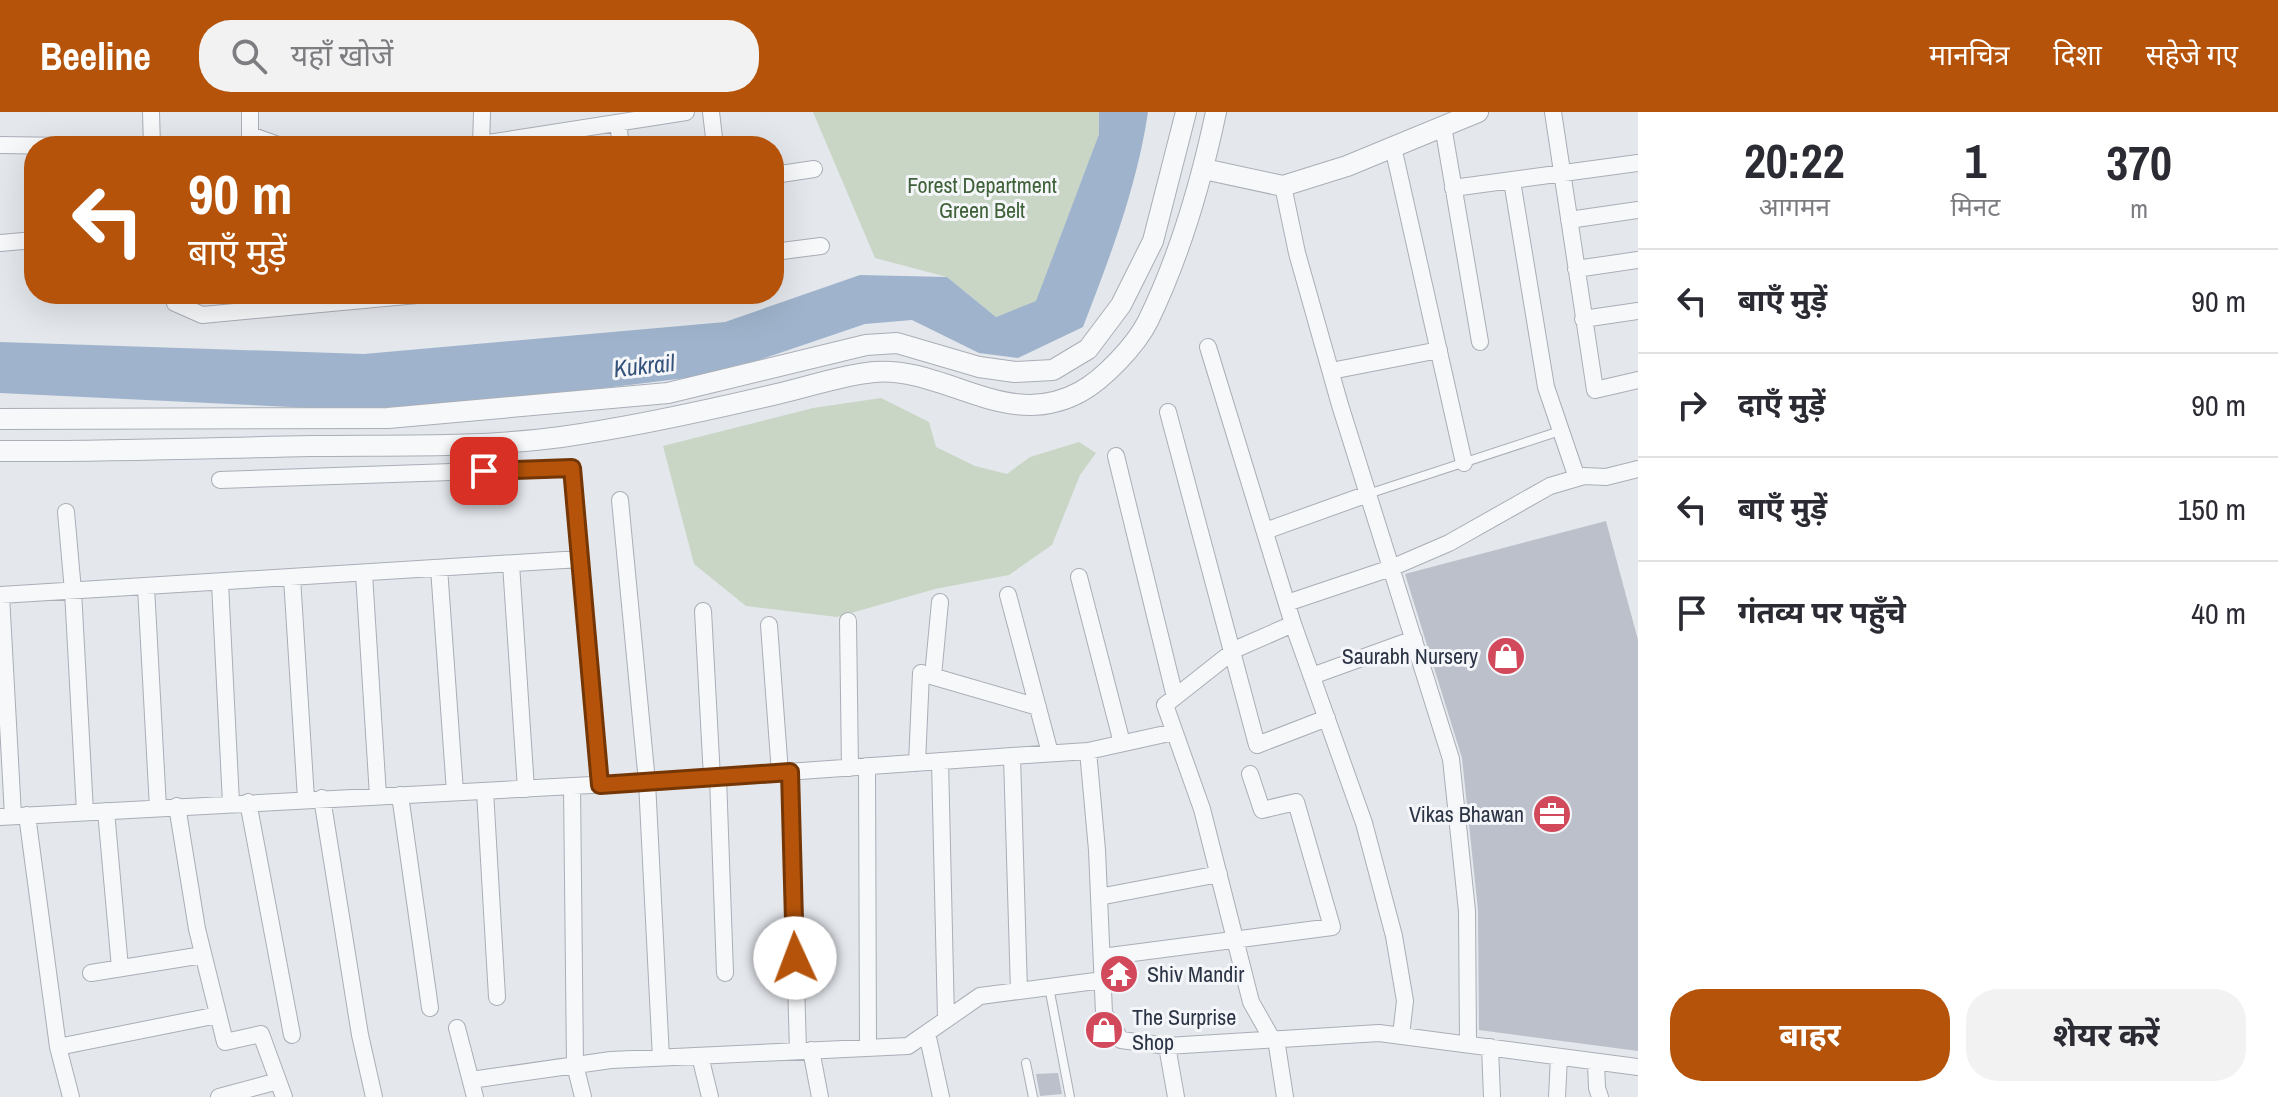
<!DOCTYPE html>
<html lang="hi">
<meta charset="utf-8">
<style>
:root{--surface:#fff;--page:#f2f2f3;--text:#2b2b33;--muted:#7c7c81;--line:#e1e1e2;--accent:#b45309}
body{margin:0;font-family:"Archivo Narrow","Noto Sans Devanagari",sans-serif;background:var(--page);color:var(--text);height:100vh;display:flex;flex-direction:column;font-size:30px;white-space:nowrap}
*{box-sizing:border-box;margin:0}
p{font-size:26px;color:var(--muted)}
.icon{flex:none;width:44px;height:44px;fill:none;stroke:currentColor;stroke-width:2;stroke-linecap:round;stroke-linejoin:round}
.map{position:relative;flex:1;overflow:hidden}
.panel{display:flex;flex-direction:column;background:var(--surface);width:640px}
.panel>*{flex:none}
.hud{position:absolute;left:24px;top:24px;width:760px;height:168px;border-radius:32px;box-shadow:0 8px 32px #0002;background:#b45309;color:#fff;overflow:hidden}
.pin{position:absolute;display:grid;place-items:center;width:68px;height:68px;color:#fff;margin:-34px;border-radius:16px;box-shadow:0 4px 12px #0006}
.me{position:absolute;width:88px;margin:-44px;rotate:358deg;stroke-linejoin:round;filter:drop-shadow(0 0 6px #0008)}
.turn{display:flex;align-items:center;gap:28px;height:168px;padding:0 32px;font-size:36px}
.turn .icon{width:104px;height:104px;stroke-width:2.5}
.turn b{display:block;font-size:56px;line-height:68px}
.eta{display:flex;justify-content:space-evenly;align-items:center;height:136px;text-align:center}
.eta b{font-size:48px;font-weight:700;line-height:56px}
.action{display:flex;gap:16px;margin-top:auto;padding:16px 32px}
.action a{flex:1;height:92px;border-radius:32px;background:var(--accent);color:#fff;font-size:32px;font-weight:700;line-height:92px;text-align:center}
.action a+a{background:var(--page);color:var(--text)}
ul{padding:0;list-style:none}
li{display:flex;align-items:center;gap:24px;height:104px;padding:0 32px;border-top:2px solid var(--line)}
li div{flex:1}
li b{display:block;font-size:30px}
li em{font-style:normal}
header{display:flex;align-items:center;gap:48px;box-sizing:border-box;height:112px;padding:0 40px;background:var(--accent);color:#fff}
header strong{font-size:38px}
nav{display:flex;gap:44px;margin-inline-start:auto;font-size:28px}
.search{width:560px;height:72px;background:var(--page);display:flex;align-items:center;gap:20px;box-sizing:border-box;padding:0 28px;border-radius:32px;color:var(--muted);font-size:30px}
main{display:flex;flex:1;min-height:0}
.map>svg:first-child{display:block}
.green{fill:#c9d6c5}
.water{fill:#9fb4cc}
.building{fill:#bbc0ca}
.lines{fill:none;stroke-linecap:round;stroke-linejoin:round}
.service-casing{stroke:#a9aeb7;stroke-width:10}
.minor-casing{stroke:#a9aeb7;stroke-width:18}
.tertiary-casing{stroke:#a9aeb7;stroke-width:22}
.service{stroke:#f7f8fa;stroke-width:8}
.minor{stroke:#f7f8fa;stroke-width:16}
.tertiary{stroke:#f7f8fa;stroke-width:20}
.route-casing{stroke:#753606;stroke-width:20}
.route{stroke:#b45309;stroke-width:14}
.labels{text-anchor:middle;dominant-baseline:central;stroke-width:6;stroke-linejoin:round;paint-order:stroke}
.park-label{font-size:22px;fill:#3f6138;stroke:#f4f6f9}
.poi-label{font-size:22px;fill:#2b3445;stroke:#f4f6f9;text-anchor:end}
.water-label{font-size:24px;font-style:italic;fill:#34527a;stroke:#f4f6f9}
</style>
<header>
<strong>Beeline</strong>
<div class="search"><svg class="icon" aria-label="search" viewBox="0 0 24 24"><circle cx="10" cy="10" r="6"/><path d="M15 15l6 6"/></svg>यहाँ खोजें</div>
<nav><a>मानचित्र</a><a>दिशा</a><a>सहेजे गए</a></nav>
</header>
<main>
<div class="map">
<svg width="1638" height="985" viewBox="0 0 1638 985">
<rect width="100%" height="100%" fill="#e4e7ec"/>
<path class="green" d="M813,0H1099V22L1036,190L996,205L947,165L875,146Z
M881,286L929,310L936,335L975,354L1007,362L1030,345L1079,330L1096,341L1080,363L1052,433L1009,463L935,477L837,505L746,494L694,452L663,334L813,296Z"/>
<path class="water" d="M1099,0H1148C1137,75 1110,145 1083,215L1018,246L979,241L912,208L865,212L759,248L686,266L531,285L354,298L0,281V230L364,242L725,210L860,163L947,165L996,205L1036,189L1099,22Z"/>
<path class="building" d="M1606,409L1638,528V939L1479,918L1478,798L1462,646L1405,462Z
M1128,853L1130,873L1114,877L1113,855Z
M1058,961L1062,982L1040,984L1036,962Z"/>
<g class="lines">
<g class="service-casing">
<path id="service" d="M1368,382L1560,319
M1049,875L1070,985
M1026,951L1033,985"/>
</g>
<g class="minor-casing">
<path id="minor" d="M151,0L152,34
M711,0L715,34
M1553,0L1595,278L1638,268
M618,11L621,34
M1443,14L1480,230
M250,23L281,34
M482,32L686,0
M0,33L69,34
M250,34V0
M481,34L482,0
M1393,35L1464,351
M774,63L814,57
M1512,69L1546,275L1577,366
M1283,74L1297,141L1340,293L1451,647L1467,799L1468,932
M1453,76L1638,51
M1569,108L1638,98
M0,131L34,128
M774,140L821,134
M1576,157L1638,148
M174,182L175,191L202,203L428,182
M1583,207L1638,199
M1208,235L1293,512L1364,711L1394,824L1405,889L1401,923
M1331,259L1439,238
M1168,300L1257,633L1327,606
M1116,344L1175,585
M220,368L572,356L600,673
M620,388L647,670L661,946
M66,400L73,479L85,700
M1265,419L1368,382
M511,452L526,677
M439,456L455,680
M364,462L378,684
M1079,465L1122,631
M292,466L306,687
M220,471L231,691
M146,475L158,696
M0,483L580,447
M1,483L13,704
M1008,483L1050,641
M1287,491L1391,456L1449,431L1550,374L1584,364L1606,365L1638,357
M703,499L712,666
M848,509L850,656
M769,513L780,661
M933,564L940,490
M1312,564L1414,527
M1088,639L1097,738L1104,901L1121,928L1167,934L1379,921L1638,955
M1012,644L1019,879
M940,649L946,907
M917,651L921,561L1038,595
M867,654L868,936
M790,660L798,939
M718,665L725,861
M572,674L575,953L583,985
M485,679L497,885
M400,683L430,896
M322,686L360,923L374,985
M248,690L292,923
M177,694L197,817L225,930L261,922L284,985
M106,699L120,856
M27,703L58,935L71,985
M0,705L647,670L1012,644L1088,639L1174,620
M1099,785L1219,762
M1102,845L1332,815L1296,690L1262,698L1250,662
M91,861L203,843
M457,916L475,985
M927,921L941,985
M1272,927L1251,890L1202,697L1165,593L1236,537L1293,512
M1276,927L1285,985
M1167,934L1176,985
M58,935L218,903
M1490,935L1492,985
M811,938L820,985
M700,944L710,985
M1596,950L1597,976L1600,985
M471,968L611,948L908,934L980,884L1103,868
M219,985L278,969
M1557,985L1559,945"/>
</g>
<g class="tertiary-casing">
<path id="tertiary" d="M1204,57L1283,74L1347,54L1478,0
M0,307L388,306L668,281L866,233L897,231L979,255L1015,260L1053,258L1088,237L1121,193L1153,129L1186,0
M0,339C104,340 208,336 312,334C395,333 479,336 561,325C633,315 705,299 777,282C808,275 842,263 874,260C945,254 1007,320 1080,280C1104,267 1136,233 1148,209C1180,143 1201,71 1216,0"/>
</g>
<use href="#service" class="service"/>
<use href="#minor" class="minor"/>
<use href="#tertiary" class="tertiary"/>
</g>
<g class="lines">
<g class="route-casing">
<path id="route" d="M484,359L572,356L600,673L790,660L795,846"/>
</g>
<use href="#route" class="route"/>
</g>
<defs>
<g id="shop-disc" transform="scale(2)"><circle r="9.5" fill="#d1495b" stroke="#f4f6f9"/><path d="M-5-2.5h2.3a2.7 3.5 0 0 1 5.4 0H5L5.5 6h-11ZM-1.5-2.5h3a1.5 2.3 0 0 0-3 0Z" fill="#fff"/></g>
<g id="office-disc" transform="scale(2)"><circle r="9.5" fill="#d1495b" stroke="#f4f6f9"/><path d="M-6-3h4V-5.5h4V-3h4V5H-6ZM-1-4.5V-3h2v-1.5ZM-6 0V1H6V0Z" fill="#fff"/></g>
<g id="temple-disc" transform="scale(2)"><circle r="9.5" fill="#d1495b" stroke="#f4f6f9"/><path d="M0-6L5-2H3V0L6.5 2.5H4V6H1.5V3h-3V6H-4V2.5H-6.5L-3 0V-2H-5Z" fill="#fff"/></g>
</defs>
<g fill-rule="evenodd">
<use href="#shop-disc" x="1506" y="544"/>
<use href="#office-disc" x="1552" y="702"/>
<use href="#temple-disc" x="1119" y="862"/>
<use href="#shop-disc" x="1104" y="918"/>
</g>
<g class="labels">
<g class="park-label">
<text x="982" y="73">Forest Department<tspan x="982" dy="25">Green Belt</tspan></text>
</g>
<g class="poi-label">
<text x="1478" y="544">Saurabh Nursery</text>
<text x="1524" y="702">Vikas Bhawan</text>
<text x="1147" y="862" text-anchor="start">Shiv Mandir</text>
<text x="1132" y="905" text-anchor="start">The Surprise<tspan x="1132" dy="25">Shop</tspan></text>
</g>
<g class="water-label">
<text transform="translate(644 253) rotate(-6)">Kukrail</text>
</g>
</g>
</svg>
<div class="pin" style="left:484px;top:359px;background:#d93025"><svg class="icon" aria-label="arrive" viewBox="0 0 24 24"><path d="M6 21V4h12l-3 4 3 4H6"/></svg></div>
<svg class="me" style="left:795px;top:846px" viewBox="-20 -20 40 40"><circle r="19" fill="#fff"/><path d="M0-13L10 11 0 6-10 11z" fill="#b45309"/></svg>
<div class="hud">
<div class="turn"><svg class="icon" aria-label="left" viewBox="0 0 24 24"><path d="M17 20v-9H6M10 6l-5 5 5 5"/></svg><div><b>90 m</b>बाएँ मुड़ें</div></div>
</div>
</div>
<section class="panel">
<div class="eta">
<div><b>20:22</b><p>आगमन</p></div>
<div><b>1</b><p>मिनट</p></div>
<div><b>370</b><p>m</p></div>
</div>
<ul>
<li><svg class="icon" aria-label="left" viewBox="0 0 24 24"><path d="M17 20v-9H6M10 6l-5 5 5 5"/></svg><div><b>बाएँ मुड़ें</b></div><em>90 m</em></li>
<li><svg class="icon" aria-label="right" viewBox="0 0 24 24"><path d="M7 20v-9h11M14 6l5 5-5 5"/></svg><div><b>दाएँ मुड़ें</b></div><em>90 m</em></li>
<li><svg class="icon" aria-label="left" viewBox="0 0 24 24"><path d="M17 20v-9H6M10 6l-5 5 5 5"/></svg><div><b>बाएँ मुड़ें</b></div><em>150 m</em></li>
<li><svg class="icon" aria-label="arrive" viewBox="0 0 24 24"><path d="M6 21V4h12l-3 4 3 4H6"/></svg><div><b>गंतव्य पर पहुँचे</b></div><em>40 m</em></li>
</ul>
<div class="action"><a>बाहर</a><a>शेयर करें</a></div>
</section>
</main>
